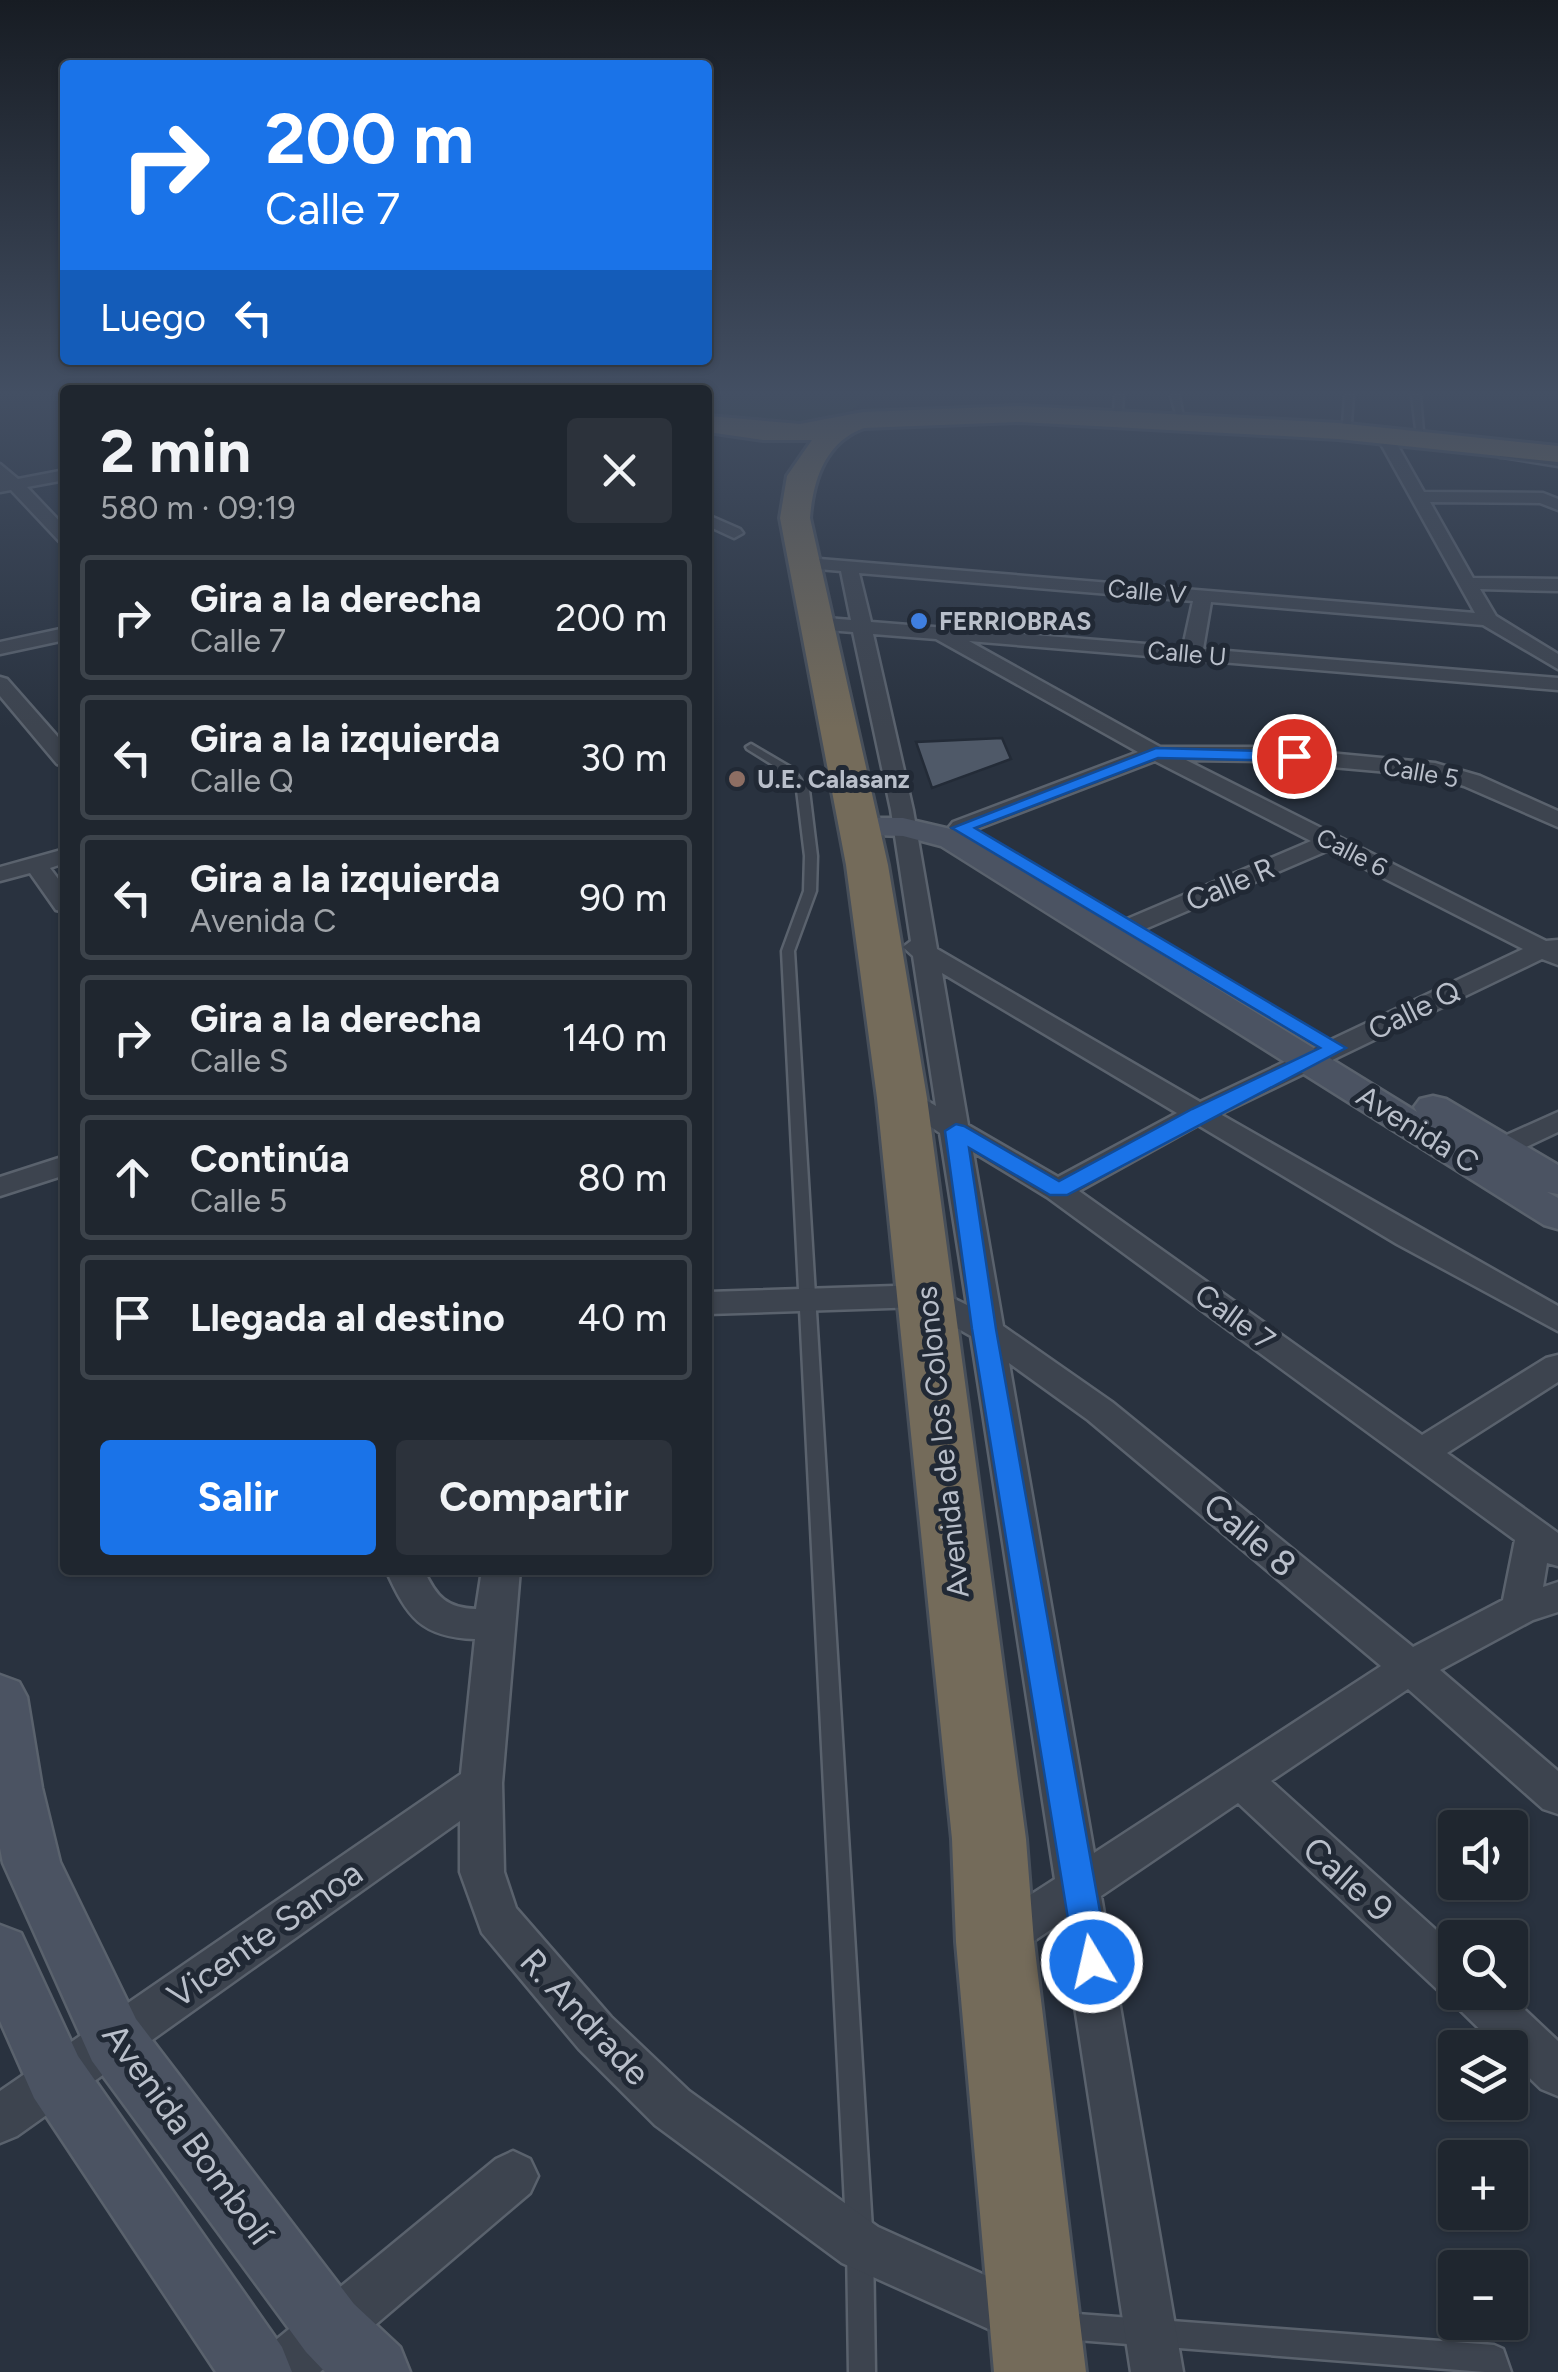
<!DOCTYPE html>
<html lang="es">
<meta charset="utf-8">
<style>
:root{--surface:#1f262f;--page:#2c323b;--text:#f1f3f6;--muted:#a1a5aa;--line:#3c434b;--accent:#1a73e8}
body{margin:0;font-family:Figtree,sans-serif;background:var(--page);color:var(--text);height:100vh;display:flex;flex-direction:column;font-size:38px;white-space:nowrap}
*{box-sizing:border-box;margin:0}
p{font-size:32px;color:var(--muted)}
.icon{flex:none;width:55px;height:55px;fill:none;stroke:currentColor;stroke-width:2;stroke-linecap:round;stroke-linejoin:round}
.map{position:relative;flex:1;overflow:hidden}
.details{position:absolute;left:60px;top:385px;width:652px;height:1190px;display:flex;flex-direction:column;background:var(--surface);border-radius:10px;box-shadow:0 2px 8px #0004,0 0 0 2px var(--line)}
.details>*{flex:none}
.top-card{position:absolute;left:60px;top:60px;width:652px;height:305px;border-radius:10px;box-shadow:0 2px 8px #0004,0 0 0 2px var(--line);background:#1a73e8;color:#fff;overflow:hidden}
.buttons{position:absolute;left:1438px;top:1810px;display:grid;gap:20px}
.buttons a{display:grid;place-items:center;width:90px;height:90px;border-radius:10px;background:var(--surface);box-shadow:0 2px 8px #0004,0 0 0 2px var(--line);font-size:50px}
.pin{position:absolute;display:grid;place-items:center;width:85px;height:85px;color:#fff;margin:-42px;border:5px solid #fff;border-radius:50%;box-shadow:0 2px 10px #0007}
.me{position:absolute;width:110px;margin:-55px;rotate:351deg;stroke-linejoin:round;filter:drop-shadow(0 0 8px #0008)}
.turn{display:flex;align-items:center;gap:35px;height:210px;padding:0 40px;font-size:45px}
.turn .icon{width:130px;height:130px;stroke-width:2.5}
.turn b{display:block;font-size:70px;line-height:85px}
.then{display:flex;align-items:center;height:95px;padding:0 40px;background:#0003;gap:20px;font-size:38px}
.round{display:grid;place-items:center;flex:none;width:105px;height:105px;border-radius:10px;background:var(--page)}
.headline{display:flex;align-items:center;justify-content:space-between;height:170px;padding:0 40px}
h1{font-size:60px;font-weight:700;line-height:75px}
.button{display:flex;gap:20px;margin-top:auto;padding:20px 40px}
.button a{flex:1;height:115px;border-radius:10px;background:var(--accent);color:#fff;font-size:40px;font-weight:700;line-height:115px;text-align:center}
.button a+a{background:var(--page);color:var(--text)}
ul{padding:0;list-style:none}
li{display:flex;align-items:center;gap:30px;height:125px;margin:0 20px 15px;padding:0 20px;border:5px solid var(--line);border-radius:10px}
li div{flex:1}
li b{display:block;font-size:38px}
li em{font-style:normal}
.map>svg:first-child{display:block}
.green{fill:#2c3f41}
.building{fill:#4f5968;stroke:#232b37;stroke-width:2.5}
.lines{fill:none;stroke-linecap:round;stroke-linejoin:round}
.lane-casing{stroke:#5a626d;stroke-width:5}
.street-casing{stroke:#5a626d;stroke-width:5}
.secondary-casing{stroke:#5a626d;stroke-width:5}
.highway-casing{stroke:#474f5a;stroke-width:6}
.lane{fill:#3d444f;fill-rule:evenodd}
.street{fill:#3d444f;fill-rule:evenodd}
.secondary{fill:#4b5362;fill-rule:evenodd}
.highway{fill:#746b5a;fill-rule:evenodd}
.route{fill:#1a73e8;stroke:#114b97;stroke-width:2.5}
.shop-dot{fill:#3f7fe0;stroke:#212935;stroke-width:4}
.education-dot{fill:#8d6e63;stroke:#212935;stroke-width:4}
.labels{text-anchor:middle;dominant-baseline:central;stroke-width:10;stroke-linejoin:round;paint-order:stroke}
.far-street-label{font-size:25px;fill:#b9bfca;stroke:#212935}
.far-poi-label{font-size:25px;font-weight:bold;fill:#b9bfca;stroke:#212935;text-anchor:start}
.street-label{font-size:30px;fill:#b9bfca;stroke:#212935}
.near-street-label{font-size:35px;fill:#b9bfca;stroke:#212935}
</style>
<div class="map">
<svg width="1558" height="2372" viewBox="0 0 1558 2372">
<rect width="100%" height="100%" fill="#29323f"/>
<path class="green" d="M708,396H859L862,402C822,437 755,428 708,414Z"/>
<path class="building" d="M1002,738L1011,759L932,788L916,742Z"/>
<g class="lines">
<g class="lane-casing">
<path id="lane" d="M1115,396H1123L1122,411L1118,413L1114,411Z
M1171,396H1179L1183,416L1176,414Z
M1345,396H1353L1351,424L1347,426L1343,424Z
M1412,396H1420L1423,431L1416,429Z
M1500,453L1558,462V466L1503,457H1500Z
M751,744L792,768L809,790L817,856L816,891L794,951L873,2245L875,2372H849L847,2245L782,951L804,891L805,856L797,790L784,772L747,749L746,747Z
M1064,2313L1494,2345L1503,2349L1511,2372H1485L1064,2339L1055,2335L1051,2326L1055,2317Z"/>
</g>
<g class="street-casing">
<path id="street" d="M1378,432H1390L1424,492L1543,493L1558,499V510L1540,503L1430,502L1473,578L1558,579V591L1480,589L1496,616L1558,654V669L1483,625L1211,602L1203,649L1558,678V690L969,641L1160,747H1265L1435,763L1480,776L1558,811V827L1464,786L1433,776L1265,761L1186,760L1546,941L1558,940V965L1542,959L1220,1114L1558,1306V1331L1397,1244L1198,1125L1079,1191L1422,1435L1546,1358L1558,1355V1382L1447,1453L1558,1533V1566L1547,1563L1543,1587L1558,1582V1612L1533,1620L1440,1670L1558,1771V1814L1543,1809L1408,1689L1271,1781L1455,1947V1992H1506L1558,2041V2096L1541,2089L1510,2059V2048H1499L1457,2007L1452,1996L1439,1991L1238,1803L1101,1896L1183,2372H1131L1062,1922L1013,1955L997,1961L981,1955L975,1941L981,1927L1055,1879L971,1336L920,1307L708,1314V1292L926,1285L967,1305L940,1133L888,1098L892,1092H912L936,1106L913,956L903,947L911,941L891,810L853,632L815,629L805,623L815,617L851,620L841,571L807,568L798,563L807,558L1475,613L1376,435ZM859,573L1193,601L1183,647L871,622ZM873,634L936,639L1138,752L953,822L949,827L953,832H969L1155,761L1311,841L1120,922L1116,927L1120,932H1138L1329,850L1523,949L1200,1102L937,949L913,810ZM942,973L1177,1113L1058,1177L968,1125ZM973,1152L1047,1197L1515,1540L1503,1600L1413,1647L1112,1402L1003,1326ZM1009,1363L1088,1420L1381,1666L1094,1853Z
M0,464L18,479L65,470V480L27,487L65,527V542L59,541L11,490L0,492Z
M708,515L740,529L743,533L734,538L708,526Z
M65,628V640L0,654V642Z
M0,677L7,679L65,745V766L57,764L0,696Z
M65,849V863L50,868L65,888V912L56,910L30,873L0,881V867Z
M1558,1112V1132L1511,1154H1491L1486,1148L1491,1142Z
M65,1156V1175L0,1196V1177Z
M386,1570H424C436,1597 447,1608 476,1609L482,1570H520L502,1783L504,1872L516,1908L611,2017L689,2091L878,2227L1040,2300L1048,2318L1040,2336L1022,2344L842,2263L655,2125L579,2049L482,1933L460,1872V1821L17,2136L0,2143V2091L461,1774L475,1639C421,1637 407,1617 386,1570Z
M513,2151L530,2159L538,2176L530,2193L320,2372H253L260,2353L496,2159Z"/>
</g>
<g class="secondary-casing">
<path id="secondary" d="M857,818H903L963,832L1417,1112L1414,1107L1420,1099L1433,1096L1446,1099L1558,1165V1194L1547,1192L1558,1198V1229L1544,1225L941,846L903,836L846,834L842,827L846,820Z
M0,1675L19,1682L27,1697L42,1788L60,1862L136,2019L354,2304L400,2347L410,2372H325L306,2352L92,2061L3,1863L0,1848Z
M0,1925L21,1933L78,2056L282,2347L292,2372H216L34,2098L0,2021Z"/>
</g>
<g class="highway-casing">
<path id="highway" d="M1020,406L1338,423L1558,446V462L1338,439L1020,422L864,428C825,442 813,480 810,518L888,865L927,1098L1026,1839L1034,1942L1086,2372H994L956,1942L952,1839L877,1098L846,865L780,518L787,476L812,440H763L708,432V416L800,424L863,412Z"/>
</g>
<use href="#lane" class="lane"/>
<use href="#street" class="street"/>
<use href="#secondary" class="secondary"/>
<use href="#highway" class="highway"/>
</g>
<linearGradient id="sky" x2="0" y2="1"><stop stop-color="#171c23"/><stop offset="0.54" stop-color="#434f63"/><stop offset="1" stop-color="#434f63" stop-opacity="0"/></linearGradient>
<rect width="1558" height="728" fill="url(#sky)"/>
<path class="route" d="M1156,748L1294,752L1303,756L1294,761L1158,758L975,828L1346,1048L1067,1195H1050L969,1148L996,1329L1109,1962L1104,1973L1092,1977L1080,1973L1075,1962L972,1329L945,1131L956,1124L964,1126L1059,1181L1192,1109L1320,1048L952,828Z"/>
<circle class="shop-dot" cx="919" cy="621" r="10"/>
<circle class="education-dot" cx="737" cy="779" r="10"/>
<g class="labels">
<g class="far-street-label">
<text transform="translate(1147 591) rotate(5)">Calle V</text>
<text transform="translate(1187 653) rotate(5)">Calle U</text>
<text transform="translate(1421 772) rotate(10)">Calle 5</text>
<text transform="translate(1352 852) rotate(27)">Calle 6</text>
</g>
<g class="far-poi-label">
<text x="939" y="621">FERRIOBRAS</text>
<text x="757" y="779">U.E. Calasanz</text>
</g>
<g class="street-label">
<text transform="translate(1230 884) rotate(-23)">Calle R</text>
<text transform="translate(1414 1010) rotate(-26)">Calle Q</text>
<text transform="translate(1418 1129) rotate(32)">Avenida C</text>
<text transform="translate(1235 1317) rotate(36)">Calle 7</text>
<text transform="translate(942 1442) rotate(-96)">Avenida de los Colonos</text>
</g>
<g class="near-street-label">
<text transform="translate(1250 1535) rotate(40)">Calle 8</text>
<text transform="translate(1348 1879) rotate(42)">Calle 9</text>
<text transform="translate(265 1934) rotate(-35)">Vicente Sanoa</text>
<text transform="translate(585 2017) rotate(47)">R. Andrade</text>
<text transform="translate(188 2134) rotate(54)">Avenida Bombolí</text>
</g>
</g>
</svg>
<div class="buttons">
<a><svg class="icon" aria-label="sound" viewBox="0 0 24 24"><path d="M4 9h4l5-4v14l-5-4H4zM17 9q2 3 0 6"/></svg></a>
<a><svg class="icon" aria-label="search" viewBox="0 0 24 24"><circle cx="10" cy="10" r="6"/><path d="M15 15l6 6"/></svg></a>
<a><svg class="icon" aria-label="layers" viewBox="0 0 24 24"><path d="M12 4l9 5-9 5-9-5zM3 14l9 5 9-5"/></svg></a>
<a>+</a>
<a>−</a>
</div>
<div class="pin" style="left:1294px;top:756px;background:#d93025"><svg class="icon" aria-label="arrive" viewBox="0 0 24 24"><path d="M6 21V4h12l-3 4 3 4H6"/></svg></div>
<svg class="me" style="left:1092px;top:1962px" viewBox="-20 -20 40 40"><circle r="17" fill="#1a73e8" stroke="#fff" stroke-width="3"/><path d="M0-11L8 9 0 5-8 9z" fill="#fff"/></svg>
<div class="top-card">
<div class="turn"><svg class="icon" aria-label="right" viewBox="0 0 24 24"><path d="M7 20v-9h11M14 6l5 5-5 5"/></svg><div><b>200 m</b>Calle 7</div></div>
<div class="then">Luego<svg class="icon" aria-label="left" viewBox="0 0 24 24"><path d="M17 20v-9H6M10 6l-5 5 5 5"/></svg></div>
</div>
<section class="details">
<div class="headline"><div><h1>2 min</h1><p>580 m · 09:19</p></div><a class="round"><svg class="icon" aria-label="close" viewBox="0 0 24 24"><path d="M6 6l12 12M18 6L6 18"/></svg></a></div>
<ul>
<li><svg class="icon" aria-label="right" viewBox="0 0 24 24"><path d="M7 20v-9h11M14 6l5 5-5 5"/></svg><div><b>Gira a la derecha</b><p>Calle 7</p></div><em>200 m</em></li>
<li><svg class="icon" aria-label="left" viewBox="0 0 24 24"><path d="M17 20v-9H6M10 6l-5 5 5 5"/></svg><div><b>Gira a la izquierda</b><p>Calle Q</p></div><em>30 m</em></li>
<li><svg class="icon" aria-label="left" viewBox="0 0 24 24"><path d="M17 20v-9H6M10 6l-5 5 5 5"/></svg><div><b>Gira a la izquierda</b><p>Avenida C</p></div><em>90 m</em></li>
<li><svg class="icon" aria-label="right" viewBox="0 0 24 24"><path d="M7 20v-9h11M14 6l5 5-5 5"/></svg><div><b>Gira a la derecha</b><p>Calle S</p></div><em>140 m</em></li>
<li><svg class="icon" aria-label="ahead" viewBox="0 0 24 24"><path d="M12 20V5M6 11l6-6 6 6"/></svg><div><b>Continúa</b><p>Calle 5</p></div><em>80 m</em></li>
<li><svg class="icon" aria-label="arrive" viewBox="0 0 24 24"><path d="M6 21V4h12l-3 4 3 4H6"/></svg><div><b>Llegada al destino</b></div><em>40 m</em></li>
</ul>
<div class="button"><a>Salir</a><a>Compartir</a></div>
</section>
</div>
